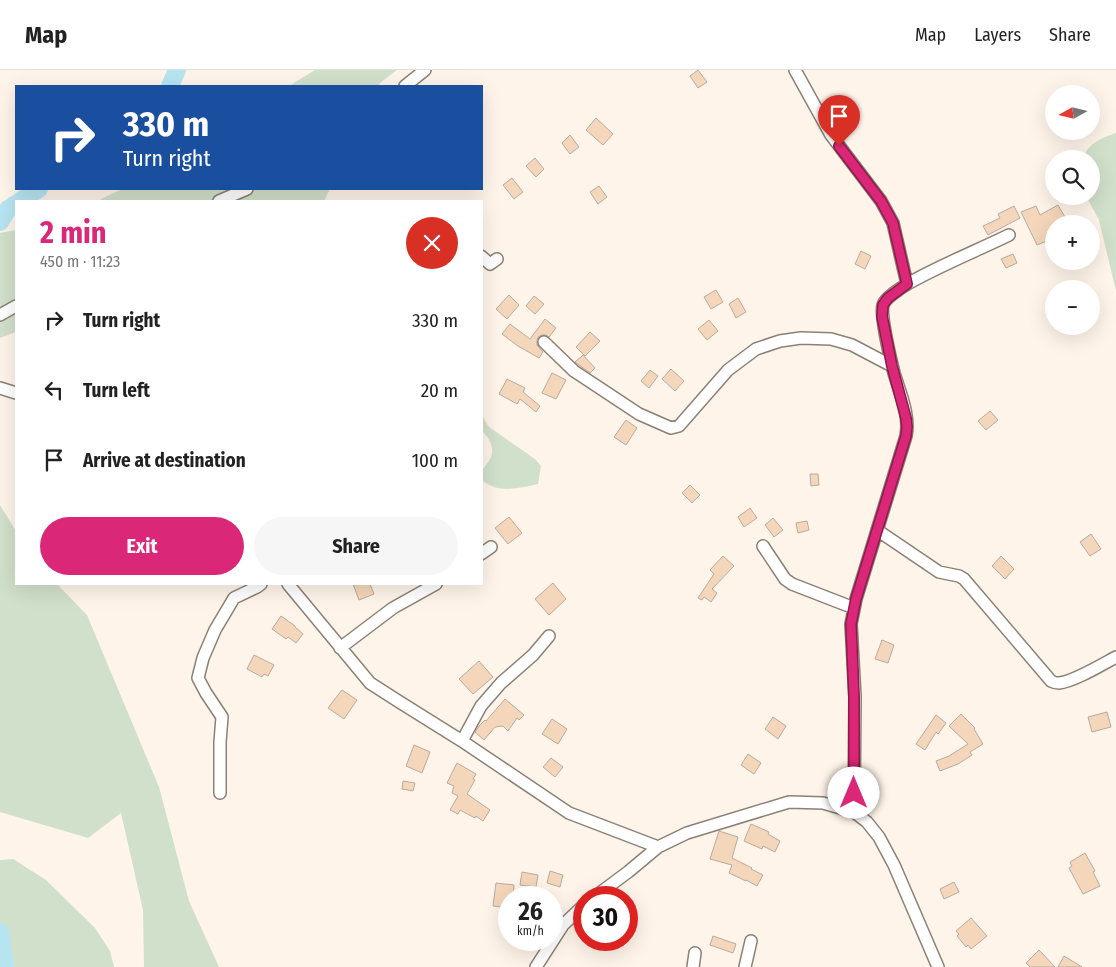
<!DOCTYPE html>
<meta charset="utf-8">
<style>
:root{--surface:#fff;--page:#f6f6f6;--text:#222;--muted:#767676;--line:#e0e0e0;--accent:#db2777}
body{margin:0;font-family:"Fira Sans Condensed",sans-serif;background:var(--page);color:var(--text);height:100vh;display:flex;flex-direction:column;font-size:19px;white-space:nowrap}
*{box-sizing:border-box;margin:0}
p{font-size:16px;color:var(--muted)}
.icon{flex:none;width:28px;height:28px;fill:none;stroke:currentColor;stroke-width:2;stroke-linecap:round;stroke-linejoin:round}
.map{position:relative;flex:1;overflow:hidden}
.drawer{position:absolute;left:15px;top:130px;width:468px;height:385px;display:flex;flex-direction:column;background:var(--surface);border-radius:0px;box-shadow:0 5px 20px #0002}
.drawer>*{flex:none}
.hud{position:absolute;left:15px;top:15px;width:468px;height:105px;border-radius:0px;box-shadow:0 5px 20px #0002;background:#1a4fa0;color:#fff;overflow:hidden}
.needle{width:32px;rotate:262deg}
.fabs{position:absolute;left:1045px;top:15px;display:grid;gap:10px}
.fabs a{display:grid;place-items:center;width:55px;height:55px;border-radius:50%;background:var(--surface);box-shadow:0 5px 20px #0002;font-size:25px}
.speed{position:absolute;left:498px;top:816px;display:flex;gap:10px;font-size:25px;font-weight:700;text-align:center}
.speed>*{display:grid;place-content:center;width:65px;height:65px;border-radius:50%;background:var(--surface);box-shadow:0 5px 20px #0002;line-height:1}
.speed small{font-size:12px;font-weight:400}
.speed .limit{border:8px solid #d22;background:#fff;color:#111}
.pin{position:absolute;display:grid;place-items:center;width:42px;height:42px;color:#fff;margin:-51px -21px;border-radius:50% 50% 50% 0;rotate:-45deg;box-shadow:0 0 5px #0007}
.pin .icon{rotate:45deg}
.me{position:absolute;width:55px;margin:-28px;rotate:0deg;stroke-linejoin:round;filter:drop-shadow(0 0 4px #0008)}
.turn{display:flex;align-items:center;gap:18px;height:105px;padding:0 25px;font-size:22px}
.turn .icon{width:65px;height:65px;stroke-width:2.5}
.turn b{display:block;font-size:35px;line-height:42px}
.round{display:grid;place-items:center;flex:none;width:52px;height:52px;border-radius:26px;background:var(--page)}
.summary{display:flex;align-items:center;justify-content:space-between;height:85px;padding:0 25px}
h1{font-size:30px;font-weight:700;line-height:38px;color:var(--accent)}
.button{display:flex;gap:10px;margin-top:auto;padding:10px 25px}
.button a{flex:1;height:58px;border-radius:30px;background:var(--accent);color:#fff;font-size:20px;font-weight:700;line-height:58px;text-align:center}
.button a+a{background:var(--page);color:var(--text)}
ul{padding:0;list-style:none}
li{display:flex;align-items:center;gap:15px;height:70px;padding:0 25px}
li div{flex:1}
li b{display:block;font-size:19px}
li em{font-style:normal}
header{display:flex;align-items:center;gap:30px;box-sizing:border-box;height:70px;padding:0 25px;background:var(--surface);border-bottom:1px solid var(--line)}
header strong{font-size:24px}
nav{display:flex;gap:28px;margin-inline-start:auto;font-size:18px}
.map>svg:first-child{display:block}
.green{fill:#d1e0ca}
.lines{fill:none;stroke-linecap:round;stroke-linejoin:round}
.river{stroke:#b7e4f1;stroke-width:18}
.building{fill:#f4d6ba;stroke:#b8aa9e}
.street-casing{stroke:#8c8074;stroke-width:14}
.street{stroke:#fff;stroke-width:11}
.route-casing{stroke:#8e194d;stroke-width:12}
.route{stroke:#db2777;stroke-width:9}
</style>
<header>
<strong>Map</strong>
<nav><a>Map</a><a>Layers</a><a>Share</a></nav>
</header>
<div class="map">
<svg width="1116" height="897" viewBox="0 0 1116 897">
<rect width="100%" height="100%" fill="#fff4e9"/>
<path class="green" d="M315,0H397L380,13L378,16H289Z
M1116,63V221L1099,150L1086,126H1091V89H1084C1085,74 1104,67 1116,63Z
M122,119H330L324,131H97Z
M16,160V262L0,268V163Z
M481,344L489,357L535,389L541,396L538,414C518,418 500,424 483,411L481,402C484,397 489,392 491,387C495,377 488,366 481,360Z
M0,435L16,461V514H57L87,545L159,717L189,831L219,897H144L143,840L121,743L88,768L0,742Z
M13,789L46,810L95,858L110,881L114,897H0V790Z"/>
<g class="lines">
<path class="river" d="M170,16L177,0
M20,131L39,119
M0,152L8,139L16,134
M0,862L5,897"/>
</g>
<path class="building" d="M698,0L707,12L698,18L690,6Z
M596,48L613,64L603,75L586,60Z
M570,65L579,77L570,84L562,73Z
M535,88L544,99L536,107L526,96Z
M512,108L523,122L514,129L503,115Z
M599,116L607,127L598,134L590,122Z
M1058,135L1069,154H1054V168L1037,175L1021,142L1036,136L1040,145Z
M1014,136L1020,148L988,165L983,156L1000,148L998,144Z
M861,181L871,186L865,199L855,194Z
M1013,184L1017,193L1006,198L1001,189Z
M716,220L723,232L711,239L704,227Z
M509,225L519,235L507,249L496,239Z
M534,226L544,234L535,244L526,236Z
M738,228L746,242L736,248L729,234Z
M545,249L556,258L549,267L546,265H542L538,267L537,271V275L543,282L539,288L518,276L502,264L510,254L530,269Z
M709,250L718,261L707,270L698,259Z
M590,262L600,271L585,286L576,277Z
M583,285L595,298L590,303L575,292Z
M671,299L684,311L675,321L662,309Z
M650,300L658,306L649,318L641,311Z
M552,303L566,310L556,329L542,323Z
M507,309L525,318L523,322L540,336L536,342L520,329L517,334L499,324Z
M990,341L998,350L986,360L978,351Z
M626,350L637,358L626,375L614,367Z
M810,404H818L819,415L811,416Z
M690,415L700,425L692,433L682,423Z
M750,438L757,448L744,457L738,447Z
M509,447L522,463L508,474L495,458Z
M773,448L783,460L774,467L765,455Z
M807,451L809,460L798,463L796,453Z
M1091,464L1101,479L1090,486L1080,472Z
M723,486L734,496L712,519L717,523L711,532L704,527L702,530L698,528L714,504L710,500Z
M1001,486L1014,499L1005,509L992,496Z
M553,513L566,529L549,545L535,529Z
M353,514H370L374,524L359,530Z
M281,546L295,556V557L303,564L296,573L288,567L286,569L272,559Z
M882,570L894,575L888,593L875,589Z
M254,585L274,595L268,606L264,604L262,607L247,599Z
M479,591L493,607L473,624L459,609Z
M342,620L357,630L344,649L328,638Z
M505,629L524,645L519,650L517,648L508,661L503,656L495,657L484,670L475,662L479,656L485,650L486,651Z
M1107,642L1111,657L1092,662L1088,647Z
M961,644L975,658L974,659L983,674L970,682L972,685L958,694L940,701L936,691L949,686L968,674L949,656Z
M936,645L946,653L938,664L936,662L925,680L916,674Z
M773,647L786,656L778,669L765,659Z
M552,649L567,659L558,674L542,664Z
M414,675L430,682L422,703L406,696Z
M748,684L761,693L754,704L741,695Z
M551,688L563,697L555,707L543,697Z
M457,693L476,704L473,709L475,710L467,724L490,740L483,751L476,746L475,748L460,740L458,744L450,740L458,726L452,723L454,716L447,713Z
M403,711L415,713L413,721L402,719Z
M751,754L769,762L768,764L780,771L775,782L763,776L762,779L744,771Z
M719,761L738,767L732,788L752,798L751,799L763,805L757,816L746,810V811L729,803L732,795L710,789Z
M1085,783L1095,801L1093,802L1100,816L1083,824L1069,798L1072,796L1070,792Z
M550,801L563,805L560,817L547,813Z
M522,802L538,805L536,817L520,815Z
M954,812L959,822L944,829L940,819Z
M496,813L514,815L513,828H509V854L500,853L502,837L493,836Z
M971,848L987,866L971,879L968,875L966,877L957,866L959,864L956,861Z
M713,866L736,874L733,883L710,875Z
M1039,880L1055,897H1030L1026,893Z
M1064,886L1082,897H1058Z"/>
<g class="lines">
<g class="street-casing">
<path id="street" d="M795,0L831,65L881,131L893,153L907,214
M405,16L425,0
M219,131L247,119
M481,186L490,194L497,189
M0,245L16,236
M544,272L574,301L639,344L671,358L679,356L728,300L756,279L780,271L801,268L831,269L852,275L892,296
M0,318L16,323
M877,460L939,502L959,506L964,509L1051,611C1055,613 1055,613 1059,613C1073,612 1103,594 1116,587
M763,476L785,509L792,514L854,538
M481,484L491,477
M288,514L370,613L398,631L462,671L569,743L658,777
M340,578L393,538L436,514
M462,671L481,636L501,613L533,585L549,566
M220,723V672L222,647L206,623L198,608L203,588L215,560L234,528L257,517L261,514
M854,742L855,627L851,554L856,529L906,366C910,345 900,323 894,303C891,291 880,245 883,235C885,228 902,217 909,213C941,195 976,181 1009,165
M593,828L628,802L658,777L687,763L789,732L823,733L854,742L867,752L879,767L894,795L938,897
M536,897L563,855L584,835
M693,897L695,883
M745,897L751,871"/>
</g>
<use href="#street" class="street"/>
</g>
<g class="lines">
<g class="route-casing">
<path id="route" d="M839,76L881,131L893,153L907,214L888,228L883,235L882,246L892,296L906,348L907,357L906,366L856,529L851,554L854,627V723"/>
</g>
<use href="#route" class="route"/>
</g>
</svg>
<div class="fabs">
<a><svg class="needle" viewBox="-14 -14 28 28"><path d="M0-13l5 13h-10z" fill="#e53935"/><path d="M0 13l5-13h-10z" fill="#767676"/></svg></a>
<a><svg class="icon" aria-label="search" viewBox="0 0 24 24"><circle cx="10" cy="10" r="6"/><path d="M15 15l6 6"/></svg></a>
<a>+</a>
<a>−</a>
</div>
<div class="speed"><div>26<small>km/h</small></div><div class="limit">30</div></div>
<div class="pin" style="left:839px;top:76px;background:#d93025"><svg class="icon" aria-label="arrive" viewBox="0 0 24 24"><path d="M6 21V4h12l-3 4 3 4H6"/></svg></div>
<svg class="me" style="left:854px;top:723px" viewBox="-20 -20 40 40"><circle r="19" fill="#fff"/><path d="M0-13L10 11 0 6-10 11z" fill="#db2777"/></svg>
<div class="hud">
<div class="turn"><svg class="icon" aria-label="right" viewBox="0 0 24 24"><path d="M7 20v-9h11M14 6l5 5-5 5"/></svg><div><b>330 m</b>Turn right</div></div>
</div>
<section class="drawer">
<div class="summary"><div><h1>2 min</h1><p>450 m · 11:23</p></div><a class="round" style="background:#d93025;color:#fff"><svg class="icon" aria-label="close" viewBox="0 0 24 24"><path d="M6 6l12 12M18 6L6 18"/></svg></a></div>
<ul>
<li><svg class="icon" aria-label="right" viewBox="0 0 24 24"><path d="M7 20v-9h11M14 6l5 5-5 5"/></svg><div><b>Turn right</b></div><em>330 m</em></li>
<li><svg class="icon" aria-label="left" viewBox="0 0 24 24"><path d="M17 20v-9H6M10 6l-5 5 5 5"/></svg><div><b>Turn left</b></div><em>20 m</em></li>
<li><svg class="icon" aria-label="arrive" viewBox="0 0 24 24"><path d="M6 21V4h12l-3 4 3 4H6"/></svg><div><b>Arrive at destination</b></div><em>100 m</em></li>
</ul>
<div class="button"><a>Exit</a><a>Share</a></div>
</section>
</div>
